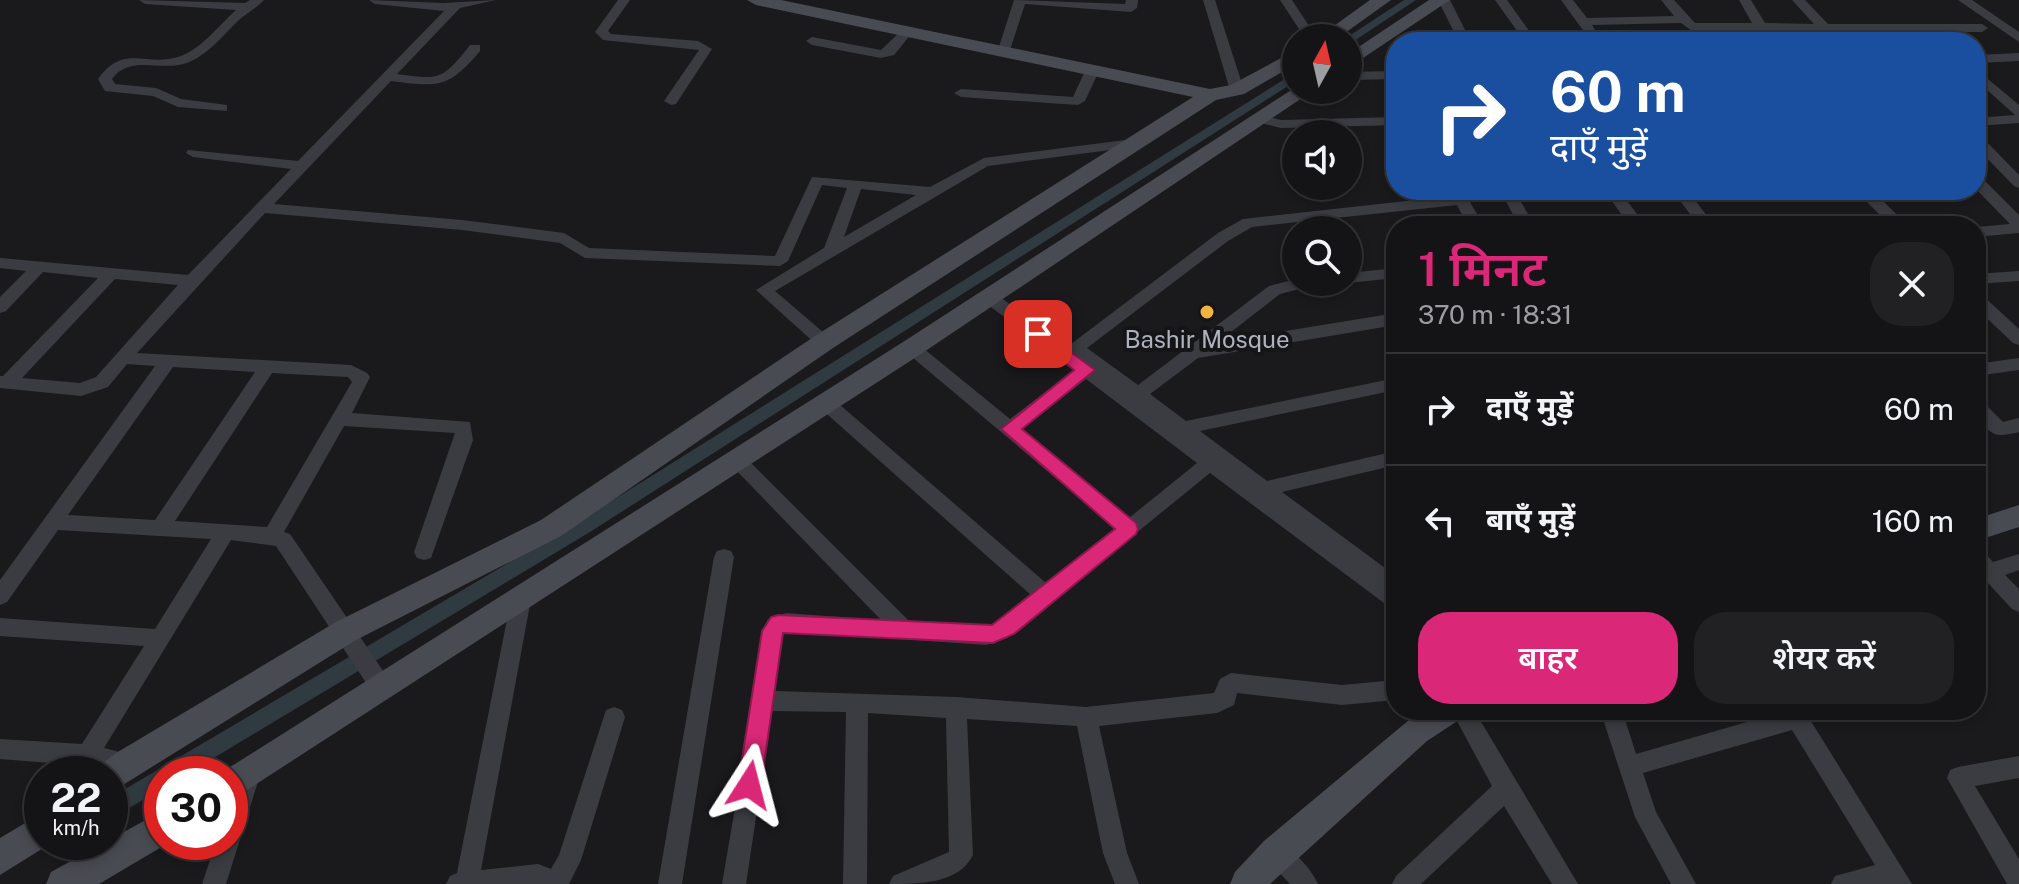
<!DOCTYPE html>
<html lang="hi">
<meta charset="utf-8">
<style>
:root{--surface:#141416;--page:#212123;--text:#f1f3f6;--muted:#9d9ea1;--line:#333335;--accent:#db2777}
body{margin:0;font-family:"Public Sans","Noto Sans Devanagari",sans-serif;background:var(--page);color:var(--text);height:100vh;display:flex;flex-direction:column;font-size:30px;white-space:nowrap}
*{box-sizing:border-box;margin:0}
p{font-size:26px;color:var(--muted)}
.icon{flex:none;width:44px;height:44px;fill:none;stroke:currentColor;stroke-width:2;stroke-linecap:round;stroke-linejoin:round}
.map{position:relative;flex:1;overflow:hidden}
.drawer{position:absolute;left:1386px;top:216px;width:600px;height:504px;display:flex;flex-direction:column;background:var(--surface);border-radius:32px;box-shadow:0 4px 12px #0003,0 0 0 2px var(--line)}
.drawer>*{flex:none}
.guide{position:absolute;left:1386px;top:32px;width:600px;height:168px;border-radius:32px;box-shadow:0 4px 12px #0003,0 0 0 2px var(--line);background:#1a4fa0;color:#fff;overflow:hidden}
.needle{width:52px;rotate:8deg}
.fabs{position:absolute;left:1282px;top:24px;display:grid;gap:16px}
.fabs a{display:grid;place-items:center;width:80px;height:80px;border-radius:50%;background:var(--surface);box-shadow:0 4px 12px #0003,0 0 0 2px var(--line);font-size:40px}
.speed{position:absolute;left:24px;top:756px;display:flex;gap:16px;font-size:40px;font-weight:700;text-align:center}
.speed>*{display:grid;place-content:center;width:104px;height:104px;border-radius:50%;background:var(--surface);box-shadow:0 4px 12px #0003,0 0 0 2px var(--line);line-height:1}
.speed small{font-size:20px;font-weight:400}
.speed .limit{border:12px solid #d22;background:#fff;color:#111}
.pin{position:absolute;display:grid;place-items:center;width:68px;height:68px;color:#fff;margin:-34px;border-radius:16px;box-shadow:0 4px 12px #0006}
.me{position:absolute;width:88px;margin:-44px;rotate:9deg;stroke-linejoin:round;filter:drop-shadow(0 0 6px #0008)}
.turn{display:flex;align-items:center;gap:28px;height:168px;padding:0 32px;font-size:36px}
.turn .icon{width:104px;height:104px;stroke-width:2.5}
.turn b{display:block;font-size:56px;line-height:68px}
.round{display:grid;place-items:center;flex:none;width:84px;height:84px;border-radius:32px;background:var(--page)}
.headline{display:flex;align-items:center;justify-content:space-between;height:136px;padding:0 32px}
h1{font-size:48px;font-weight:600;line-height:60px;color:var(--accent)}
.primary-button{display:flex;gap:16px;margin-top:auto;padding:16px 32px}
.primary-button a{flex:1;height:92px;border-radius:32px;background:var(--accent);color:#fff;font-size:32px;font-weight:600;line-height:92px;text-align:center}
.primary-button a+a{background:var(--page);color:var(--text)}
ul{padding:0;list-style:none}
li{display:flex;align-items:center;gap:24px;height:112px;padding:0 32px;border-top:2px solid var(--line)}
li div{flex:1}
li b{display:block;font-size:30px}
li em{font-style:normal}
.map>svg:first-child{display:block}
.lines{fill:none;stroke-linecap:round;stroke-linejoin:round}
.canal{fill:#303a41;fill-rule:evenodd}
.street{fill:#3b3c42;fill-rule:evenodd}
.secondary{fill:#494b52;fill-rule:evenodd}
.route{fill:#db2777;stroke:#8e194d;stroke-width:2}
.poi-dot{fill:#f2b43d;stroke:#151518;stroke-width:3}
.labels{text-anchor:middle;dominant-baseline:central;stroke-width:8;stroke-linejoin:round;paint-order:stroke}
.poi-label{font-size:24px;fill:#adb2bc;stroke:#151518}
</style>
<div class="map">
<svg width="2019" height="884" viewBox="0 0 2019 884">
<rect width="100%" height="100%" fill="#1a1a1d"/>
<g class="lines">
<path class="canal" d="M1404,0H1416L1348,45L1346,38Z
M1296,72V81L590,532L187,774H162V789L110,819V798L578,522Z"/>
<path class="street" d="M139,0L245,3L250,0H264C257,7 248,13 240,19C224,34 208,55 187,63C161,72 130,54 112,79L115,84L156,88L181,99L227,105V111L178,107L153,96L105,91L98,79C124,43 145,67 178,57C201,50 219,25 236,10L145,4Z
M369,0L443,3L496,0L460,8L397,74C441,80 442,80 470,45H480V51C448,89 438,87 391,81L274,204L462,220L564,233L589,248L775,256L812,177L930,187L984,158L1141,138L1148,142L1141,146L988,166L775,291L830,338L832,342L830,346H818L756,290L824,248L847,188L822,185L788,261L780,266L585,258L560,243L462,230L265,213L137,353L351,365L367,373L370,377L352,413L470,422L473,440L431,558L424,560L417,558L414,552L455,433L344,426L284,532L290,534L390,681L393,688L390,695L382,698L374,695L276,546L231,540L104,748L135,756L138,764L135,772L127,775L88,766L0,759V739L82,744L144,646L0,636V618L155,629L211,539L58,530L7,602L0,605V580L155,366L127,364L108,387L81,396L0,388V376H3L98,278L43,272L6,311L0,313V297L26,271L0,268V258L188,275L291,169L193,157L186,153L188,150L298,161L444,11L375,4ZM861,189L916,195L844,237ZM115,279L178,285L96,377L80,383L22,378ZM173,367L255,372L155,520L68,515ZM272,373L348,377L352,382L267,527L175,521Z
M618,0H630L608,31L611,34L698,41L712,49L676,104L671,105L664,101L699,50L603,40L595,32Z
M1014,0L1125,4L1126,0H1138L1137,8L1131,12L1025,4L1009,53L1003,57L997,53Z
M1203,0H1215L1244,90L1242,93H1232L1230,90Z
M1280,0H1292L1317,38H1305Z
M1438,0H1450L1471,42H1459Z
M1495,0H1507L1537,42H1525Z
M1561,0H1573L1587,18L1674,16L1661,0H1674L1695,23H1752L1739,0H1751L1765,23L1814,24L1792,0H1805L1828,24H1982L1988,28L1982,32L1692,31L1681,23L1592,25L1595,30L1589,34L1585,33Z
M1958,0H1972L2019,32V42Z
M902,30L912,33L894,55L881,58L812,45L806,41L812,37L881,50Z
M1704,35L1710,39L1708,42L1592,41L1598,37Z
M2019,53V61L1976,63V55Z
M1092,67L1099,71L1085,101L1078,105L961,97L954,93L961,89L1073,97L1085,71Z
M1976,69L2019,105V123L1976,126V118L2015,115L1976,80Z
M1396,71V79L1348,80V72Z
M1261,115L1281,120L1396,117V125L1281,128L1256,122V116Z
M1976,135L1981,136L2019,175V188L2014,186L1976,147Z
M1976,175L1981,177L2019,215V233L1976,237V227L2010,224L1976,189Z
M1451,190H1463L1484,226H1468L1457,205L1252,227L1228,241L1087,348L1138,385L1269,286L1296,279V282H1314L1312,286L1280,294L1218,342L1396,313V325L1198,358L1150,394L1186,421L1396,378V390L1200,431L1267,481L1396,451V465L1282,492L1396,576V612L1210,473L1007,638L986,645L786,631L783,632L775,691L956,697L1086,707L1214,693L1220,679L1231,673L1342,685L1396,680V700L1342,705L1237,693L1234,705L1217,713L1099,726L1127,853L1139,884H1115L1103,853L1077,726L967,719L973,855C959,884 919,884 889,884L893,876L949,852L946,718L868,713L867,884H843L846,712L772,711L746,884H722L767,620L786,613L881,620L731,465L728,460L731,455H743L910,622L986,627L994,625L1031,595L820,408L817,403L820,398H832L1046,583L1115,528L906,352L904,348L906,344H918L1010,419L1074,370L983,301L981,297L983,293H995L1067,347L1218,233L1243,219L1452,196ZM1086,379L1197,463L1129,518L1022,429Z
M1500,190H1514L1535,226H1519Z
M1604,190H1619L1646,226H1577L1585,221L1624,218Z
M1672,190H1753L1746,195L1694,199L1715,226H1699Z
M1855,190H1927L1920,195L1880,198L1908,226H1891Z
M1396,268V278L1348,283L1343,282H1348V273Z
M2019,271V281L1976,284V274Z
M1976,293L1982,295L2019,329V345L2013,343L1976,308Z
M2019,358V370L1976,376V364Z
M1976,399L1982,401L2003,422L2019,418V432C1993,438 1994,436 1976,417Z
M724,549L731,551L734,557L682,884H658L714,557L717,551Z
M1976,549L1983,551L1993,562L2019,554V570L2005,575L2019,589V612L2012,609L1976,570Z
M521,590L528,593L531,599L481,870L538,864L551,869L559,855L606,710L614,707L622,710L625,717L581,860L569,884H446L450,876L457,873L511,599L514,593Z
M1451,710H1474L1578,884H1552L1504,806L1421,884H1392L1396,876L1492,786Z
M1600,710H1622L1636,754L1782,712L1781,710H1804L1912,884H1831L1835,876L1875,865L1792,730L1643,773L1656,812L1696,884H1671L1635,817Z
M2019,756V778L1975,786L2019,859V884H2007L1947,778L1950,770L1958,767Z
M250,761L258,764L261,772L226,884H202L216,842H230V799L242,764Z
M1276,841C1292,848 1311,868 1318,884H1290L1268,861L1264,853L1268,845Z"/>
<path class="secondary" d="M747,0H781L1210,89L1231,85L1296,50V64L1244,94L1216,100L833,348L561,536L356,640L110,793V774H95L99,766L116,753L336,622L541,520L815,336L1193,97L756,5Z
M1370,0H1391L1338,38H1317Z
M1429,0H1450L1348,68V54Z
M1296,87V90H1314L921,354L230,801V774H219L903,342Z
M2019,505V527L1976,541V519Z
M1421,710H1464L1459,720L1427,741L1270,884H1230L1235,872L1264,841Z
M162,811V842H170L99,884H46L51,872Z
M42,813V842H53L0,875V838Z"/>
</g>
<path class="route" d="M1038,328L1095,370L1022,429L1136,523L1138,529L1136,534L1014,634L993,643L783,633L761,785L757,793L749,796L741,793L738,785L762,631L771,617L778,615L992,625L1115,529L1001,429L1074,370L1032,338L1029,334Z"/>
<circle class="poi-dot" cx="1207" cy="312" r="8"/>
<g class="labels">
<g class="poi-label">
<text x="1207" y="339">Bashir Mosque</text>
</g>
</g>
</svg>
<div class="fabs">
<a><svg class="needle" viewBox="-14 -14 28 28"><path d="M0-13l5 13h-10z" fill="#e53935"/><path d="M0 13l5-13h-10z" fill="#9d9ea1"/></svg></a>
<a><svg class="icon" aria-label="sound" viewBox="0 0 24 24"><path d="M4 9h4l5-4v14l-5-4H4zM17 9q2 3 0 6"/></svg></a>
<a><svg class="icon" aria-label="search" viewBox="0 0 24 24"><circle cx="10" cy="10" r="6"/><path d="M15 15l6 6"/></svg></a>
</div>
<div class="speed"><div>22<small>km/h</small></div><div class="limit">30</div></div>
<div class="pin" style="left:1038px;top:334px;background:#d93025"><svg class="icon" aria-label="arrive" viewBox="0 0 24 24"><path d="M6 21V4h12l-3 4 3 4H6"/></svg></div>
<svg class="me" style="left:749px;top:785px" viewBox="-20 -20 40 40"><path d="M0-17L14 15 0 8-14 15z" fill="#db2777" stroke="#fff" stroke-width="4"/></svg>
<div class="guide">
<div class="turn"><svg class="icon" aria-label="right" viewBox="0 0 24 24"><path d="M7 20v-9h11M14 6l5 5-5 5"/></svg><div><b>60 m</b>दाएँ मुड़ें</div></div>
</div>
<section class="drawer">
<div class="headline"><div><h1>1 मिनट</h1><p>370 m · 18:31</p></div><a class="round"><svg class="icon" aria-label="close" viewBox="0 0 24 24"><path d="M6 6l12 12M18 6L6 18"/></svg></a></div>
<ul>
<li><svg class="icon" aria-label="right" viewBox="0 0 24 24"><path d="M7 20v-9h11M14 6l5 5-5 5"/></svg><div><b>दाएँ मुड़ें</b></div><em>60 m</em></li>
<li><svg class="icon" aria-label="left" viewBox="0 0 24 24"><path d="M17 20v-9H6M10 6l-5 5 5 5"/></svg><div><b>बाएँ मुड़ें</b></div><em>160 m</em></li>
</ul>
<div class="primary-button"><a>बाहर</a><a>शेयर करें</a></div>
</section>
</div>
